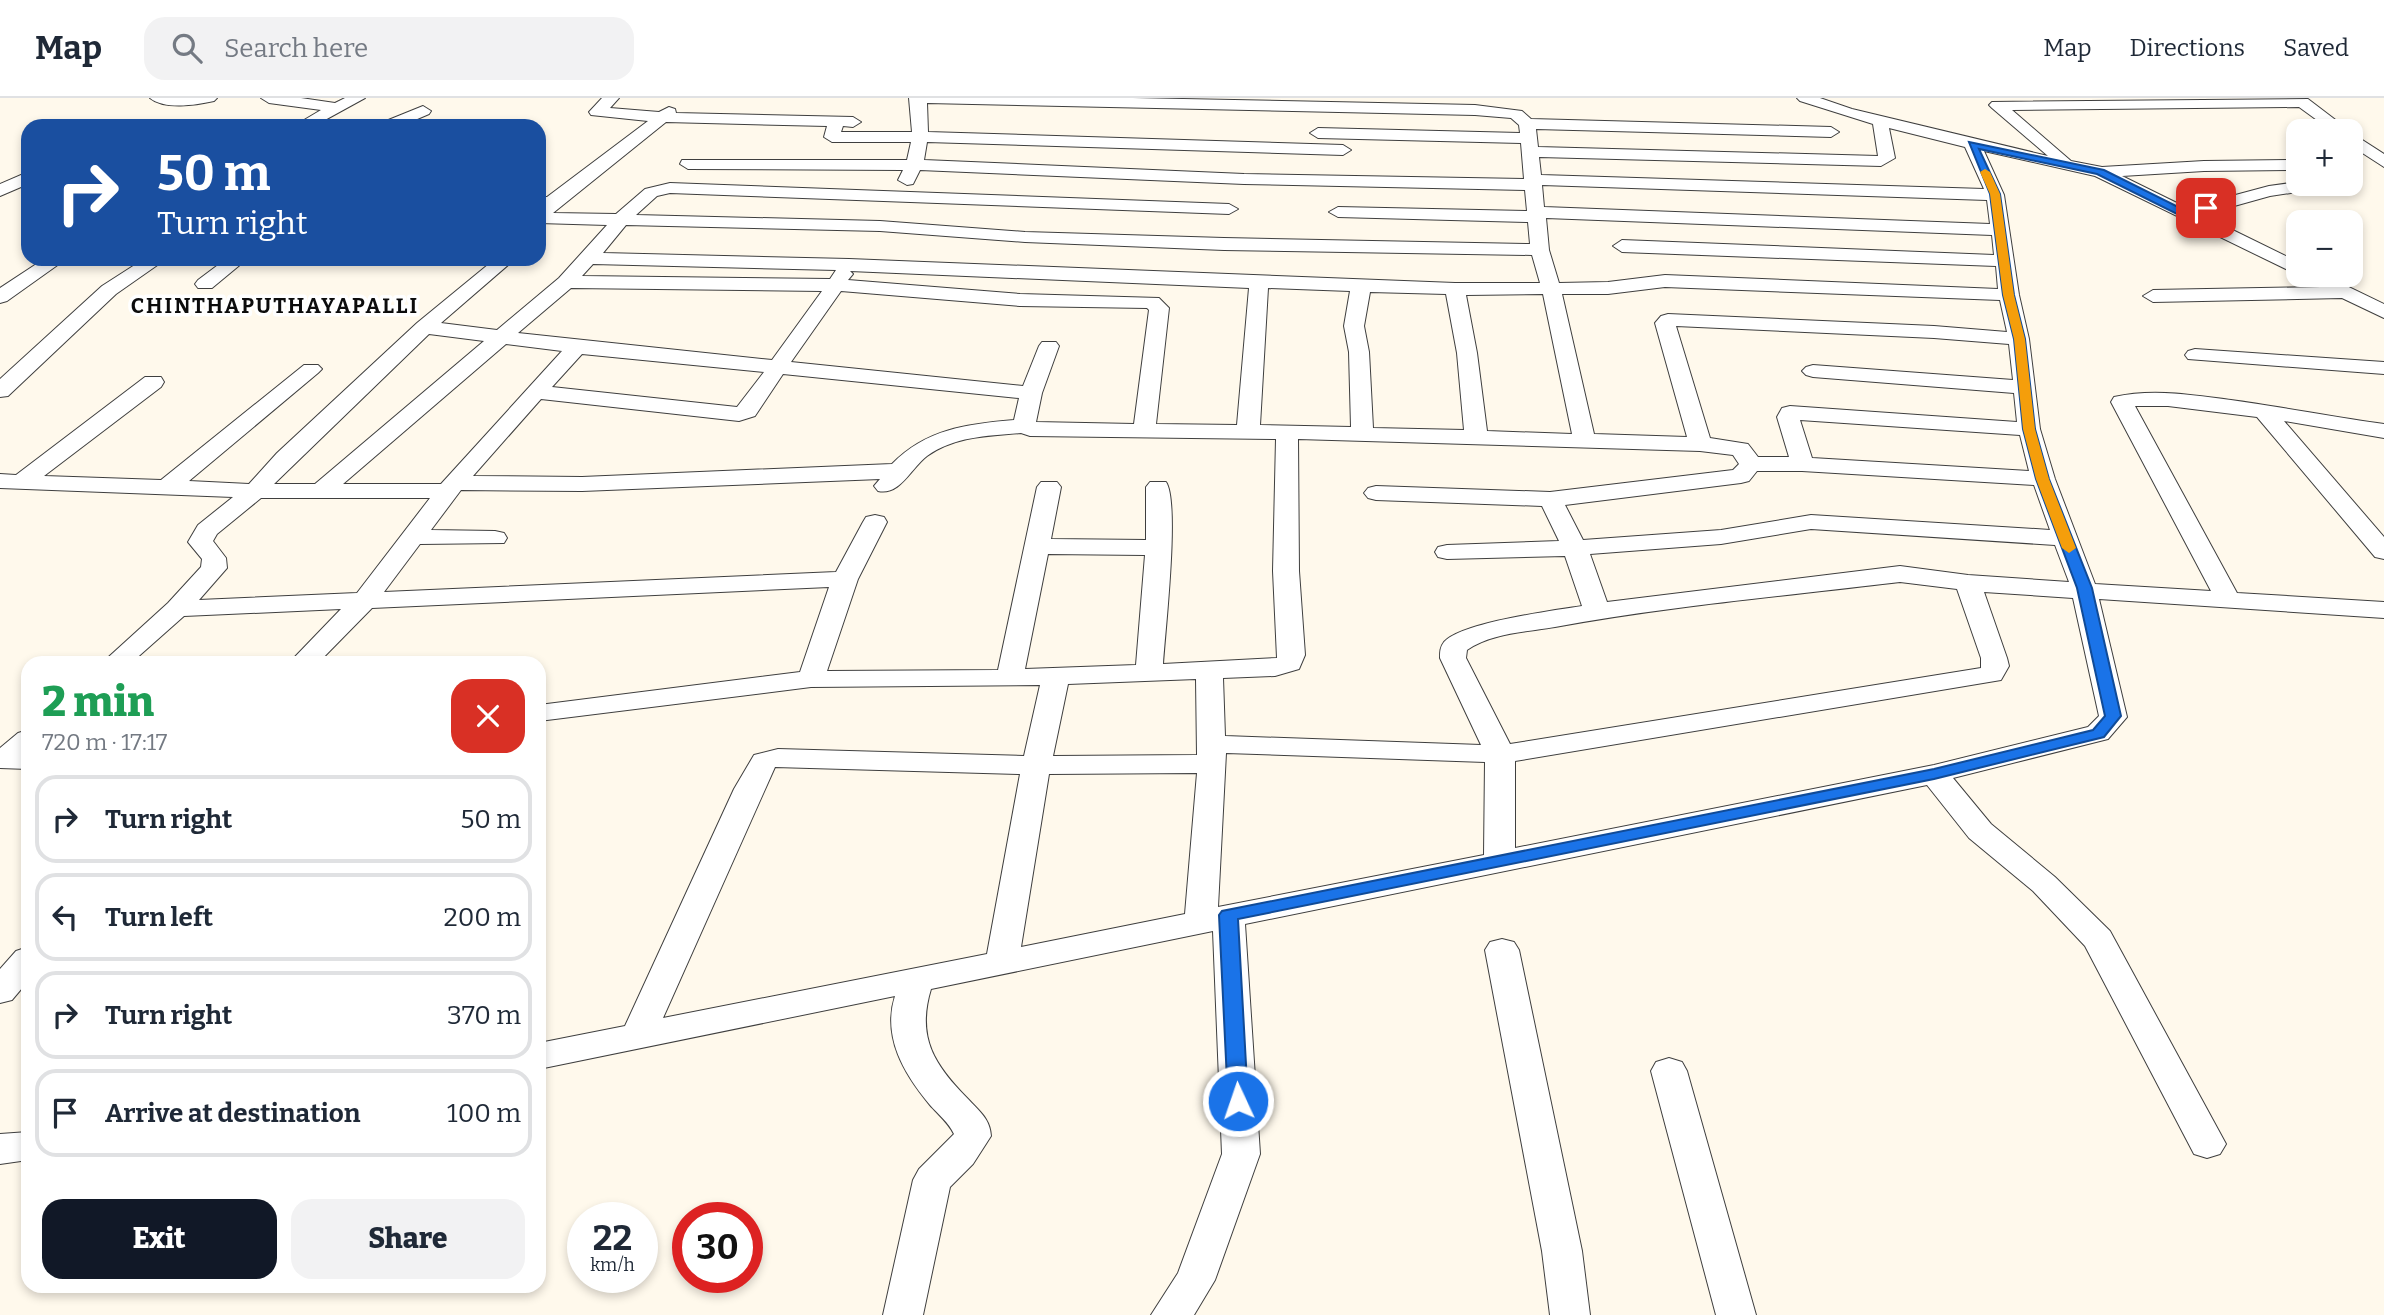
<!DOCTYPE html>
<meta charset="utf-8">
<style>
:root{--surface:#fff;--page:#f2f2f3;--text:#1f2937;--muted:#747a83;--line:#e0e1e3;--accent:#111827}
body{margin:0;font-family:Bitter,serif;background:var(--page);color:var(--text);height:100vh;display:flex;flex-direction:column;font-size:26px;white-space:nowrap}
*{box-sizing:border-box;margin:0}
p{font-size:23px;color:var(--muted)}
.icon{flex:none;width:38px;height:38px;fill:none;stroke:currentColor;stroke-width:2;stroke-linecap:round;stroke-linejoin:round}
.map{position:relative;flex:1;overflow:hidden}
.panel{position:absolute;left:21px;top:558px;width:525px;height:637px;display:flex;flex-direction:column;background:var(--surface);border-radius:21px;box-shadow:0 4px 10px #0003}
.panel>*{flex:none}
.banner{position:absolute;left:21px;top:21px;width:525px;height:147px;border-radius:21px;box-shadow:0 4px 10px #0003;background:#1a4fa0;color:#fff;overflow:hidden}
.tools{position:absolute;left:2286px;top:21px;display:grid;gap:14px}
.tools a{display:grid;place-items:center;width:77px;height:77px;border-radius:14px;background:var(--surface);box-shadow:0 4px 10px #0003;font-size:35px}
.speed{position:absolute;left:567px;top:1104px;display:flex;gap:14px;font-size:35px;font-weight:700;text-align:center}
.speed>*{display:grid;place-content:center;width:91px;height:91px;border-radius:50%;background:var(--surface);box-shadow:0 4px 10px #0003;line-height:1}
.speed small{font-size:18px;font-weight:400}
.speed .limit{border:10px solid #d22;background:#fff;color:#111}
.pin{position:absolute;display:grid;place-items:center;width:60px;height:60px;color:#fff;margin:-30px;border-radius:14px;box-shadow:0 4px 10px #0006}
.me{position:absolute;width:77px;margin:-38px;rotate:357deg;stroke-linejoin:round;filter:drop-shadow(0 0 5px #0008)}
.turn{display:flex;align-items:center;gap:24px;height:147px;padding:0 21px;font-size:32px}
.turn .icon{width:91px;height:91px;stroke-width:2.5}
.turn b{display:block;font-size:49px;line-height:60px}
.round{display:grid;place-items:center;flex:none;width:74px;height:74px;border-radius:21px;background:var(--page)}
.summary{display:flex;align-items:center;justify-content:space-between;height:119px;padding:0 21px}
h1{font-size:42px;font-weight:800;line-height:52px;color:#1e9e55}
.cta{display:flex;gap:14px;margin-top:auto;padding:14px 21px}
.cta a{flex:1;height:80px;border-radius:21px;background:var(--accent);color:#fff;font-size:28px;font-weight:800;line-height:80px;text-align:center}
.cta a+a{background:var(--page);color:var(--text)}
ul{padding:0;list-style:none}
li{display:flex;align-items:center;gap:21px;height:88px;margin:0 14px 10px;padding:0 7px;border:4px solid var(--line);border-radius:21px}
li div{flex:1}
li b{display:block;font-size:26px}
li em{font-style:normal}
header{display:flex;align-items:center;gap:42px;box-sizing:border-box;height:98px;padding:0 35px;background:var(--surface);border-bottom:2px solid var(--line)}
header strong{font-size:33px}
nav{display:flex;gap:38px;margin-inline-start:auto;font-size:24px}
.search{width:490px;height:63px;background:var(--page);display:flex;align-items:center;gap:18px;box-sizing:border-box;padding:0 24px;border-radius:21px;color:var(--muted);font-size:26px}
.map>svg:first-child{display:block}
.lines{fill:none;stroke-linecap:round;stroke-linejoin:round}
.minor-casing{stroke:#3f3f3f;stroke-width:2}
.minor{fill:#fff;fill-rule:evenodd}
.route{fill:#1a73e8;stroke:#114b97;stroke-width:2}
.slow{fill:#f59e0b}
.labels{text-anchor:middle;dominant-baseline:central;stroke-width:7;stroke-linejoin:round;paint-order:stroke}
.far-district-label{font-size:21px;font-weight:bold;letter-spacing:2px;fill:#0c0c0c;stroke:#fff}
</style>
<header>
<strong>Map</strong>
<div class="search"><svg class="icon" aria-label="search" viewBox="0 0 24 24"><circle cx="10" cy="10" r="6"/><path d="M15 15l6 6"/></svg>Search here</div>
<nav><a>Map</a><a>Directions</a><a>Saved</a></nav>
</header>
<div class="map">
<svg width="2384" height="1217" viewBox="0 0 2384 1217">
<rect width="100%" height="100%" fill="#fff9ec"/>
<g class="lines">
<g class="minor-casing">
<path id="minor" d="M150,0H217L214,3C197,7 164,12 150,0Z
M261,0H301L335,5L345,0H365L314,28H294L321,12L269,5Z
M602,0H619L610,10L659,14L669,9L675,11L676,15L853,19L861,24L853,29L843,28L841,34H912L909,0H1133L1475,7L1522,13L1531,21L1831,29L1839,34L1831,39L1536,31L1538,49L1878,58L1873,26L1800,3L1797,0H1820L1852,11L2048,58L1992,10L1989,7L1992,4L2308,1L2350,33H2332L2299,9L2012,12L2071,63L2102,69L2204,63L2298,62V72L2204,73L2122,78L2187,110L2269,88L2298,84L2326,86L2324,90L2270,98L2202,117L2298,164V177L2095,78L1984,53L2004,97L2019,197L2029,241L2040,331L2055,381L2095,486L2211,493L2111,304L2114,299C2153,290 2192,297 2231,302C2282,309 2333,319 2384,326V340L2284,323L2384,439V461L2375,459L2257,319L2168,308H2135L2237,495L2384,504V520L2099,501L2127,619L2108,641L1953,680L1991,726L2055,779L2110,833L2226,1046L2220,1056L2207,1060L2194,1056L2085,848L2033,793L1969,740L1927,687L1245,826L1260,1056L1215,1182L1194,1217H1151L1178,1175L1222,1056L1213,833L931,891C916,940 935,968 969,1002C980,1014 990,1021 991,1038L973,1066L950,1089L923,1217H883L913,1082L919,1071L954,1036C949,1025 938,1016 930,1007C904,976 882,939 895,898L539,971V945L625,928L734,691L754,657L778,651L1024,658L1040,587L811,589L539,623V607L800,574L829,489L372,510L318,565H289L341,511L184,518L131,565H102L168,505L201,469L202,461L188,444L198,427L233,399L0,390V376L16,377L145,279H161L164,284L161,289L44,378L161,382L304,267H318L322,271L318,275L189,383L249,386L277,355L417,225L495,161H515L441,225L497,232L559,180L607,127L539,125V99H547L648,23L591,17L589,14ZM927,5L1475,17L1511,20L1519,27L1520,35L1318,30L1310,35L1318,40L1521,45L1524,81L1244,76L924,62L927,44L1343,57L1351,52L1343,47L928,34ZM666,24L827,28L824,39L832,44H911L907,62H682L680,66L688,71L903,72L898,82L907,87L913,86L920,72L1244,86L1525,92L1527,113L1338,109L1329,114L1338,119L1528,124L1530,146L1224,140L1025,134L880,123L636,117L657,98L670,95L1229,116L1238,111L1229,106L670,85L645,91L616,116L553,115ZM1889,30L1965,49L1984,91L1541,77L1539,59L1881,68L1895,60ZM1542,87L1987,102L1990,126L1544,109ZM1546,120L1992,137L1994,157L1622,142L1613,148L1622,154L1996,168L1998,191L1665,177L1608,184L1559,185L1549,152ZM626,127L880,133L1025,144L1224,152L1532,157L1540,185H1455L849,161L603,155ZM593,166L836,172L830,181L582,178ZM850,173L1249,190L1237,327L1156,326L1169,210L1159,200L1020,196L848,182L853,176ZM1665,189L2000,202L2007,234L1934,228L1668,216L1661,218L1655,225L1687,339L1594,336L1562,196H1608ZM571,190L822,193L772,262L518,235ZM1268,190L1350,193L1344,228L1349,254L1351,329L1260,327ZM841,193L1020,208L1147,210L1149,212L1134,326L1036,324L1042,295L1059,248L1056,244H1042L1039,248L1023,288L791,264ZM1370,194L1446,196L1457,255L1464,332L1373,330L1369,254L1364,228ZM1543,196L1572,336L1487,333L1477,255L1466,197ZM1676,228L1934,240L2009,246L2013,282L1813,267L1806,269L1802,273L1806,277L1813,279L2014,295L2017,324L1790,308L1782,310L1777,319L1789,359H1758L1748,346L1710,340ZM429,236L484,243L315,386H274ZM506,246L562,253L441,386H343ZM582,256L764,274L737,309L552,289ZM783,276L1019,300L1014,322C967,326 926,331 892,366L582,379L473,378L541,301L739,323L755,318ZM1800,322L2020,337L2029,373L1812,360ZM1021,335L1030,338L1276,341L1273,473L1277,560L1163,566C1165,534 1180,404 1166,384H1150L1146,389V442L1051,441L1061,389L1057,384H1041L1037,389L998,572L827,573L858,481L887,424L884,419L875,417L866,419L863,424L836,474L384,494L420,446L504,445L507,440L504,435L495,433L431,432L461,392L582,393L880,381L874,388L878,393C900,398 911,370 927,358C955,338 988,338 1021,335ZM1298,341L1700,353L1733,357L1739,366L1733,372L1550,394L1376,388L1368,390L1364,395L1368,400L1376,402L1542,408L1559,443L1447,447L1438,449L1435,454L1438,459L1447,461L1565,458L1582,508C1552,513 1463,524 1444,544C1440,549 1440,554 1440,560L1481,647L1225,638L1223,580L1275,578L1299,571L1305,557L1299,473ZM1757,373H1802L2034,387L2050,432L1811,417L1721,432L1583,442L1565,407L1741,385L1749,383ZM261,400H430L357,495L199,502L227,470L226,460L213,443L217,436ZM1811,431L2055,447L2069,484L1968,477L1900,468L1607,504L1590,456L1721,446ZM1048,456L1145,457L1136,567L1025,571ZM1900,484L1957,491L1981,560V570L1510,646L1466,560L1467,552C1491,535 1527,534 1555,529C1668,508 1785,498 1900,484ZM1984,494L2073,500L2099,618L2088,629L1934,667L1515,750V663L2001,582L2009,568L2007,560ZM1196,581L1197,657L1053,658L1068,586ZM1226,655L1485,664L1484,757L1218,809ZM775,669L1020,676L987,856L663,920ZM1197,675L1185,816L1021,849L1049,676Z
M423,8L431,13L429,16L401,28H379L381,25Z
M2350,34L2384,56V69L2350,47Z
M28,74V86L0,98V86Z
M44,161H66L7,203L0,205V190Z
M144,161H166L116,196L8,298L0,299V281L102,188Z
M226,161H247L212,190H198L195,186L198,182Z
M2328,179L2384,206V220L2342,200L2153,204L2143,198L2153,192L2321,189L2318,185L2321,181Z
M2195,251L2384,264V276L2188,261L2185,257L2188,253Z
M28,632V671L0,670V650L18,635Z
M1502,841L1514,844L1519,852L1582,1153L1590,1217H1550L1542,1153L1485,852L1490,844Z
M28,849V883L12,902L0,905V871L16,853Z
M1669,960L1682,964L1687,973L1756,1217H1716L1651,973L1656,964Z
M28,1034V1062L0,1066V1036Z"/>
</g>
<use href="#minor" class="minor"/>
</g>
<path class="route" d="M1969,44L2104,72L2186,113L2206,107L2211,110L2181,118L2097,76L1979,51L2000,96L2014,197L2025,241L2035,331L2049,381L2092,490L2121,618L2104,639L1934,681L1238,821L1248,1003L1245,1009L1238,1011L1231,1009L1228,1003L1219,817L1222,813L1934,671L2093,632L2105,618L2077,490L2036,381L2023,331L2014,241L2003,197L1990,96Z"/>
<path class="slow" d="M1985,71L1990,74L2000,96L2014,197L2025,241L2035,331L2049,381L2076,450L2069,455L2062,450L2036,381L2023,331L2014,241L2003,197L1990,96L1980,74Z"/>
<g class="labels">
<g class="far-district-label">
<text x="275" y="208">CHINTHAPUTHAYAPALLI</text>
</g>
</g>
</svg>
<div class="tools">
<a>+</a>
<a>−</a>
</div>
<div class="speed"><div>22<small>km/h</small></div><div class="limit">30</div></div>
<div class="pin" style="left:2206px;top:110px;background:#d93025"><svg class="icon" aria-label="arrive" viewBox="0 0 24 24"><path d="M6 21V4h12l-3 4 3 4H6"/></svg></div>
<svg class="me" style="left:1238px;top:1003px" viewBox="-20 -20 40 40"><circle r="17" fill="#1a73e8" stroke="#fff" stroke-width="3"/><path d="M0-11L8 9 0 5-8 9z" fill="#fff"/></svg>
<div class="banner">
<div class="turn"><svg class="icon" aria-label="right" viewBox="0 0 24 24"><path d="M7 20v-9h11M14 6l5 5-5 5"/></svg><div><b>50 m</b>Turn right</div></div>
</div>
<section class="panel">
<div class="summary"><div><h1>2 min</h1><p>720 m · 17:17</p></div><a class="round" style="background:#d93025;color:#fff"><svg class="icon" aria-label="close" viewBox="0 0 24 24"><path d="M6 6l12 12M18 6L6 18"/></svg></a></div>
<ul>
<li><svg class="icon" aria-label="right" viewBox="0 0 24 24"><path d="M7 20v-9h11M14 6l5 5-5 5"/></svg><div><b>Turn right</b></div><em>50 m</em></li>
<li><svg class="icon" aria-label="left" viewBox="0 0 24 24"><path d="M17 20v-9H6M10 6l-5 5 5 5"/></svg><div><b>Turn left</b></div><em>200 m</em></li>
<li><svg class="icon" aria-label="right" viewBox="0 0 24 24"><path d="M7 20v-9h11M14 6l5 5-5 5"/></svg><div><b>Turn right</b></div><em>370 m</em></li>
<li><svg class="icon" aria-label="arrive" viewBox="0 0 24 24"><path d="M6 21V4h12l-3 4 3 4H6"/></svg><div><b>Arrive at destination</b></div><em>100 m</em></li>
</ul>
<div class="cta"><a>Exit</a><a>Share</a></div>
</section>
</div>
